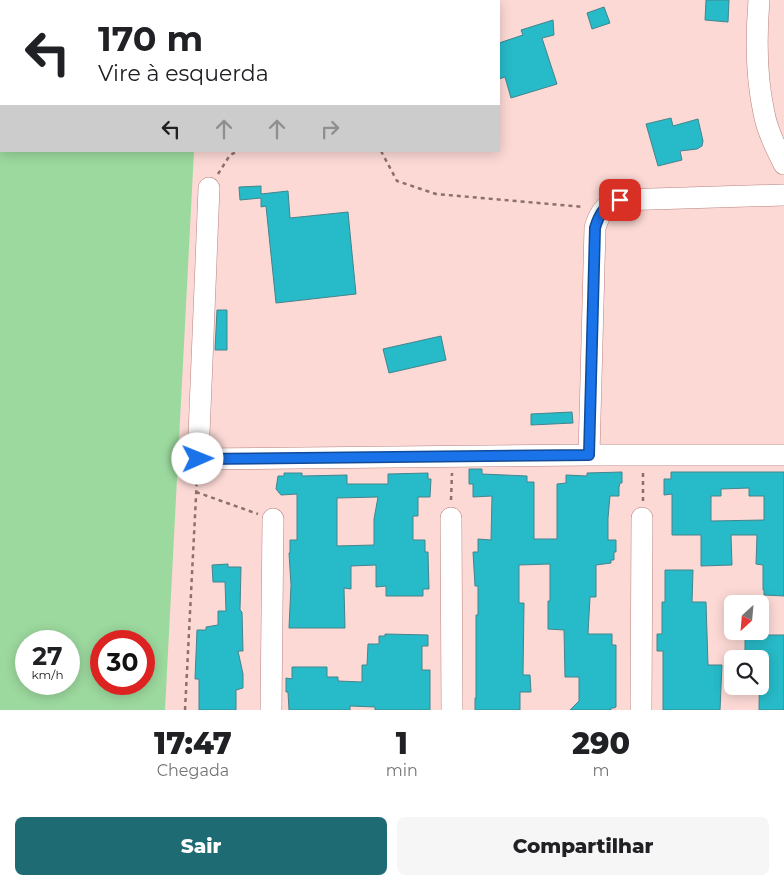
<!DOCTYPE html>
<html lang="pt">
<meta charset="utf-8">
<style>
:root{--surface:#fff;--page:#f6f6f6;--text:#202124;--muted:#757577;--accent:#1f6b73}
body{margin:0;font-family:Montserrat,sans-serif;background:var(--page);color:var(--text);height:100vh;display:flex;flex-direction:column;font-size:19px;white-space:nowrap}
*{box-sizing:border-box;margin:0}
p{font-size:16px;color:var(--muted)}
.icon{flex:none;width:28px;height:28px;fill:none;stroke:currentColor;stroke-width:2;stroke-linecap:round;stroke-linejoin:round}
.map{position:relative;height:710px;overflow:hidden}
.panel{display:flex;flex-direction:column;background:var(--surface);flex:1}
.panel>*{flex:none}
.banner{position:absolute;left:0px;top:0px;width:500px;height:152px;box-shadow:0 2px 12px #0003;background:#fff;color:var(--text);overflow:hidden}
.needle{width:32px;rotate:206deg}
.fabs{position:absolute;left:724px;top:595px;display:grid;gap:10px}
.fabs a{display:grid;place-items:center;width:45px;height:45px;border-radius:8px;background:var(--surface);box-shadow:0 2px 12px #0003;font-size:25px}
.speed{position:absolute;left:15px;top:630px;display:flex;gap:10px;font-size:25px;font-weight:700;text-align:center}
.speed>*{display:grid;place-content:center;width:65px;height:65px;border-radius:50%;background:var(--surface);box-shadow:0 2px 12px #0003;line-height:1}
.speed small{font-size:12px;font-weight:400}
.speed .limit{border:8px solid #d22;background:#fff;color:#111}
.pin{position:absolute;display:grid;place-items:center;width:42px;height:42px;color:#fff;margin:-21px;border-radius:10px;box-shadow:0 2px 8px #0006}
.me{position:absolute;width:55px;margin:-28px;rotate:89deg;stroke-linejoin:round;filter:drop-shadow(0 0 4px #0008)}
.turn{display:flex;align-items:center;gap:18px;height:105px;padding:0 15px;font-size:22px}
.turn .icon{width:65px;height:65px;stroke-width:2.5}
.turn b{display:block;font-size:35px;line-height:42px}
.lanes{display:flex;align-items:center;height:48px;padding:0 15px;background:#0003;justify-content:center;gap:25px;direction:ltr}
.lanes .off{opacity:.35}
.eta{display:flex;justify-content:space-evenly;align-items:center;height:85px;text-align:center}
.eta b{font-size:30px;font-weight:800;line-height:35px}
.button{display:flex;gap:10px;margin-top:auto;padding:10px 15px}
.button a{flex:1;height:58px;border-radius:8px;background:var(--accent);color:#fff;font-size:20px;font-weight:800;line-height:58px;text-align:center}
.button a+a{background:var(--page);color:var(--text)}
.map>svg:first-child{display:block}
.green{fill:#9cd99e;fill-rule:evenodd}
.building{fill:#27bac8;stroke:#44848c;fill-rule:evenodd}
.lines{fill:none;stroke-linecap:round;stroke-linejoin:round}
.minor-casing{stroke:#b9837e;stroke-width:22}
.path{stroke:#8c706e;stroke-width:2.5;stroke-dasharray:4 4;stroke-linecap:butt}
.minor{stroke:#fff;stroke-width:21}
.route-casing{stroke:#114b97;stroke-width:12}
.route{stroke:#1a73e8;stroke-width:9}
</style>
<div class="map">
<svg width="784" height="710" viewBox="0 0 784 710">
<rect width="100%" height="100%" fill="#fcd9d5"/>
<path class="green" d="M0,0H198L1,1V151H194L165,710H0ZM26,641H69V684H26ZM101,641H144V684H101Z"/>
<path class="building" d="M706,0H729L728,22L705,20Z
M604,7L610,23L592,29L587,13Z
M553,20L554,35L542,38L557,84L511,98L505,77L499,79V43L523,35L521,30Z
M671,118L673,126L698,119L703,141L702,146L697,149L680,151L682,160L658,166L646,124Z
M261,186V194L288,191L290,218L348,212L356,294L276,303L266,206L261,207V198L240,200L239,187Z
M217,310H227V350H215Z
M441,336L446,360L389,373L383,349Z
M572,412L573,423L531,425V414Z
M469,469H482V474L527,476V482H534V539H557V484L566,483V475L587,476V473L622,472V483H620L619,487V496H610L608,518V540H616V552H614V560H611V563L596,565V597H590L588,634H612V645H616V707L614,708H611V710H570L579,701V677H565L564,630L548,629V601H550V564L519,565V603H524L523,675H530L531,692H520V710H475V698H476V615H478V586H475L473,552H478V539L491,540L492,496L473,497V484H469Z
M671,472H784V596L764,595V590H763V565L756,564L757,535H731L732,565L701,566V535H672V494L664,495V479H671ZM749,488V496H764V520L711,521V496H721V489Z
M284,473H302V476L347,475V484H388V474L428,473V479H431L430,497H418V516H413V540H425V552H428L429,589H423V596H386V586L376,587V565L351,566V589L344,588L345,628H289L291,585L289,553H290V540H297V494L281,495L276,489L278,476H284ZM378,497L374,519V545L337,546V498Z
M228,564V567H241L240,610L242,612L243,651H238L243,674V688L236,690V710H199V679H195L197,630H206V627L218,625V611H226L225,582H213L212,565Z
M665,570H693L692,602H706L708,665H722L720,710H663V651H657V634H662V602H665Z
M385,634L428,635V646H422V670H430V710H375V707L350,706V710H289L288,692H286V678L292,679V667H327V677H338V681L362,682V665H367L368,644H379V636H385Z
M755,635H784V710H759L760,655L745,656V636H755Z"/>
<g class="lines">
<g class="minor-casing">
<path id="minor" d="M759,0C756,37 756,77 764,113C767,130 776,148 784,164
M209,188L198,459L589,455H784
M589,455L595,228C599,214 605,204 620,200L784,195
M451,518L452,710
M271,710L273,519
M641,710L642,518"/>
</g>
<path class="path" d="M381,151L397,181L436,194L584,207
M218,174L230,155L238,151
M196,492L258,514
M451,500L452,473
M643,501V471
M185,710L197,477"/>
<use href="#minor" class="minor"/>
</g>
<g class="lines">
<g class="route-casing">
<path id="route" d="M198,459L589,455L595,228C599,214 605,204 620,200"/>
</g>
<use href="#route" class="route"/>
</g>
</svg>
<div class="fabs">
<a><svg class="needle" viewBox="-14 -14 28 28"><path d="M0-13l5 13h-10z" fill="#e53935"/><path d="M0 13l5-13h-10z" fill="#757577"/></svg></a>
<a><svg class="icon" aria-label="search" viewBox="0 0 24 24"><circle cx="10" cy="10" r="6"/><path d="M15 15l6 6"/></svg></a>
</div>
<div class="speed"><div>27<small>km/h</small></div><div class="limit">30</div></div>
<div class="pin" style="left:620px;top:200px;background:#d93025"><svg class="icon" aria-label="arrive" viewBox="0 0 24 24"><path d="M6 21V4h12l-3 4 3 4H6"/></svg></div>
<svg class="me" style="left:198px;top:459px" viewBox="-20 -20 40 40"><circle r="19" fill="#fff"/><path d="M0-13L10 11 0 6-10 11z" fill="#1a73e8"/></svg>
<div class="banner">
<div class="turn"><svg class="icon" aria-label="left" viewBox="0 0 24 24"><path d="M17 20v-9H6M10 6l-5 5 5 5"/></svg><div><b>170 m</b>Vire à esquerda</div></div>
<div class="lanes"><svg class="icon" aria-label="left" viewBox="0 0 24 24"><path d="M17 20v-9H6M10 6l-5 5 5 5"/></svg><svg class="icon off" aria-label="ahead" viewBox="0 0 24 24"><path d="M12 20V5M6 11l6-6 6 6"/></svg><svg class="icon off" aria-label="ahead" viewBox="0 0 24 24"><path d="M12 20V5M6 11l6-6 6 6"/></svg><svg class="icon off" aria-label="right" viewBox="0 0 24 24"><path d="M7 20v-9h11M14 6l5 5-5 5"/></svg></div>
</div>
</div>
<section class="panel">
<div class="eta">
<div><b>17:47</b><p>Chegada</p></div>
<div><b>1</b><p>min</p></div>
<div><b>290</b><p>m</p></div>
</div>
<div class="button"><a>Sair</a><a>Compartilhar</a></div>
</section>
